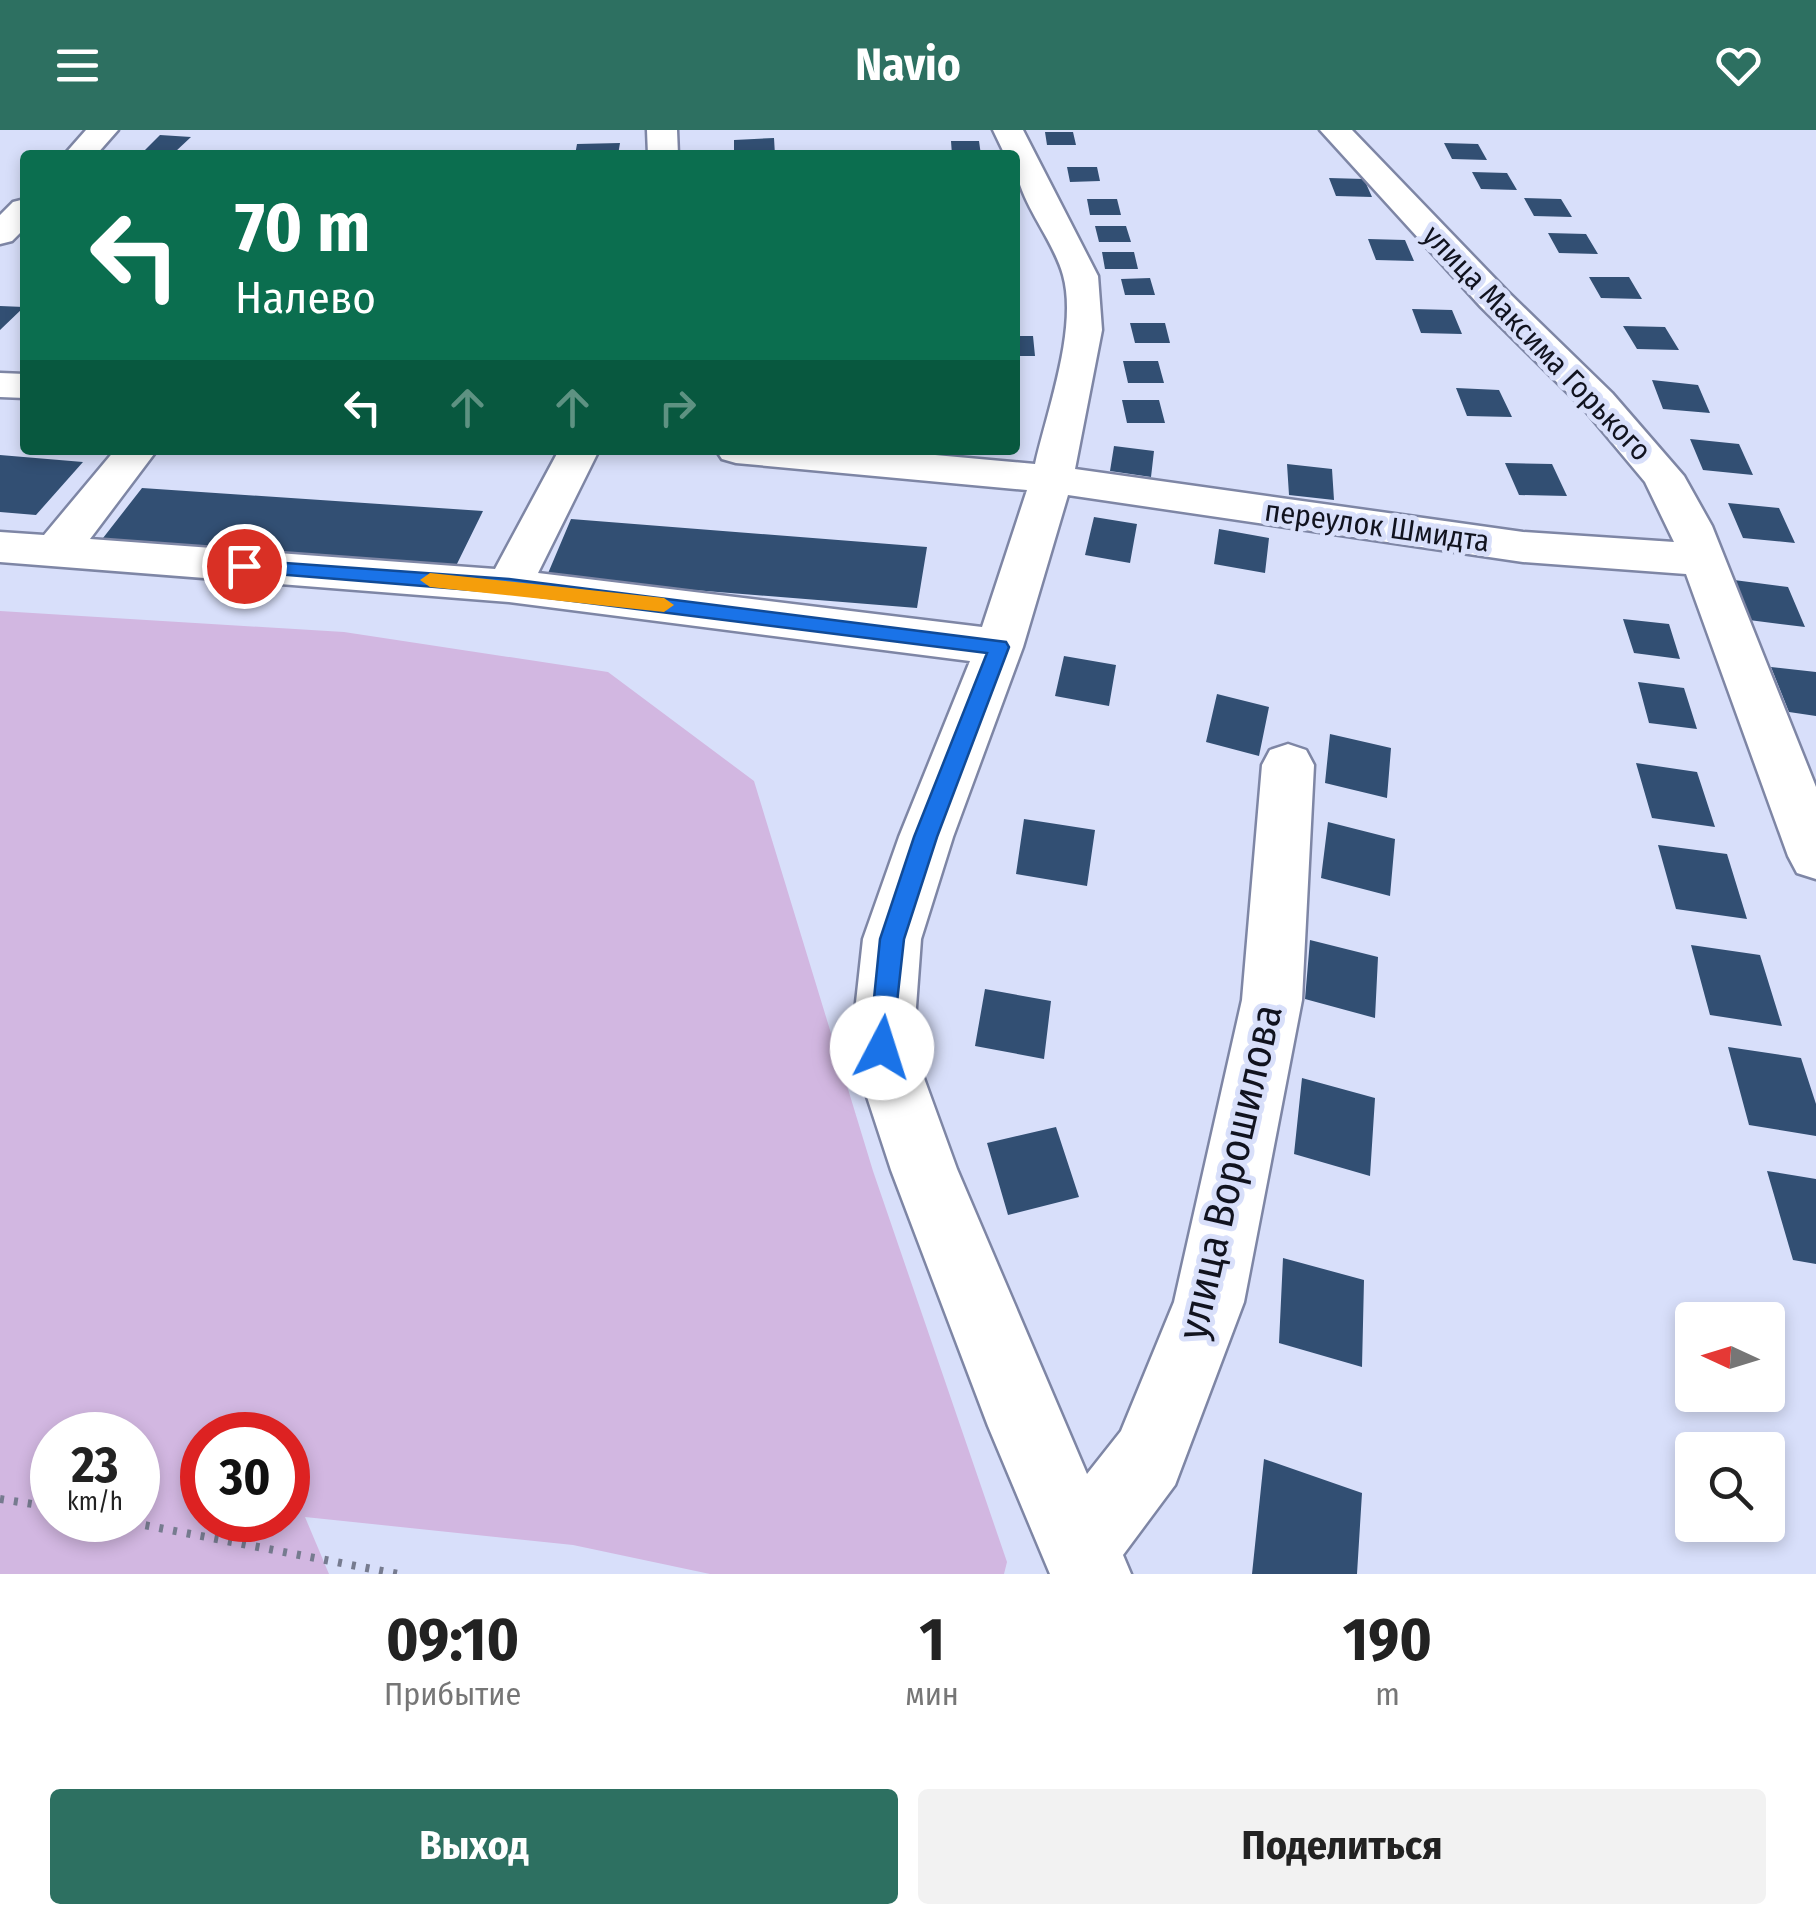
<!DOCTYPE html>
<html lang="ru">
<meta charset="utf-8">
<style>
:root{--surface:#fff;--page:#f2f2f2;--text:#222;--muted:#767676;--accent:#2d7061}
body{margin:0;font-family:"Fira Sans Condensed",sans-serif;background:var(--page);color:var(--text);height:100vh;display:flex;flex-direction:column;font-size:38px;white-space:nowrap}
*{box-sizing:border-box;margin:0}
p{font-size:32px;color:var(--muted)}
.icon{flex:none;width:55px;height:55px;fill:none;stroke:currentColor;stroke-width:2;stroke-linecap:round;stroke-linejoin:round}
.map{position:relative;height:1444px;overflow:hidden}
.details{display:flex;flex-direction:column;background:var(--surface);flex:1}
.details>*{flex:none}
.banner{position:absolute;left:20px;top:20px;width:1000px;height:305px;border-radius:10px;box-shadow:0 5px 15px #0003;background:#0b6e4f;color:#fff;overflow:hidden}
.needle{width:65px;rotate:274deg}
.fabs{position:absolute;left:1675px;top:1172px;display:grid;gap:20px}
.fabs a{display:grid;place-items:center;width:110px;height:110px;border-radius:10px;background:var(--surface);box-shadow:0 5px 15px #0003;font-size:50px}
.speed{position:absolute;left:30px;top:1282px;display:flex;gap:20px;font-size:50px;font-weight:700;text-align:center}
.speed>*{display:grid;place-content:center;width:130px;height:130px;border-radius:50%;background:var(--surface);box-shadow:0 5px 15px #0003;line-height:1}
.speed small{font-size:25px;font-weight:400}
.speed .limit{border:15px solid #d22;background:#fff;color:#111}
.pin{position:absolute;display:grid;place-items:center;width:85px;height:85px;color:#fff;margin:-42px;border:5px solid #fff;border-radius:50%;box-shadow:0 2px 10px #0007}
.me{position:absolute;width:110px;margin:-55px;rotate:5deg;stroke-linejoin:round;filter:drop-shadow(0 0 8px #0008)}
.turn{display:flex;align-items:center;gap:35px;height:210px;padding:0 50px;font-size:45px}
.turn .icon{width:130px;height:130px;stroke-width:2.5}
.turn b{display:block;font-size:70px;line-height:85px}
.lanes{display:flex;align-items:center;height:95px;padding:0 50px;background:#0003;justify-content:center;gap:50px;direction:ltr}
.lanes .off{opacity:.35}
.eta{display:flex;justify-content:space-evenly;align-items:center;height:170px;text-align:center}
.eta b{font-size:60px;font-weight:700;line-height:70px}
.cta{display:flex;gap:20px;margin-top:auto;padding:20px 50px}
.cta a{flex:1;height:115px;border-radius:10px;background:var(--accent);color:#fff;font-size:40px;font-weight:700;line-height:115px;text-align:center}
.cta a+a{background:var(--page);color:var(--text)}
header{display:flex;justify-content:space-between;align-items:center;height:130px;padding:0 50px;background:var(--accent);color:#fff;font-size:45px;font-weight:700}
.map>svg:first-child{display:block}
.green{fill:#d2b7e1;fill-rule:evenodd}
.building{fill:#324f73}
.lines{fill:none;stroke-linecap:round;stroke-linejoin:round}
.minor-casing{stroke:#7e86a5;stroke-width:5}
.path{stroke:#767b8f;stroke-width:8;stroke-dasharray:4 10;stroke-linecap:butt}
.minor{fill:#fff;fill-rule:evenodd}
.route{fill:#1a73e8;stroke:#114b97;stroke-width:2.5}
.slow{fill:#f59e0b}
.labels{text-anchor:middle;dominant-baseline:central;stroke-width:10;stroke-linejoin:round;paint-order:stroke}
.far-street-label{font-size:30px;fill:#11131f;stroke:#d8dffa}
.near-street-label{font-size:42px;fill:#11131f;stroke:#d8dffa}
</style>
<header><svg class="icon" aria-label="menu" viewBox="0 0 24 24"><path d="M4 6h16M4 12h16M4 18h16"/></svg>Navio<svg class="icon" aria-label="heart" viewBox="0 0 24 24"><path d="M12 20l-8-8c-3-5 5-10 8-4 3-6 11-1 8 4z"/></svg></header>
<div class="map">
<svg width="1816" height="1444" viewBox="0 0 1816 1444">
<rect width="100%" height="100%" fill="#d8dffa"/>
<path class="green" d="M0,481L344,502L608,542L754,651L873,1041L1007,1432L1004,1444H710L573,1415L305,1387L329,1444H0ZM52,1305H138V1390H52ZM202,1305H288V1390H202Z"/>
<path class="building" d="M1045,2H1073L1076,15H1047Z
M160,5L191,7L175,22L144,21Z
M774,8L775,25H734V10Z
M951,11H979L981,25H952Z
M620,13L618,25H575L577,14Z
M1444,13L1478,14L1487,30L1452,29Z
M1067,37H1097L1100,51L1070,52Z
M1472,42L1507,43L1517,60L1481,59Z
M1329,48L1364,49L1372,67L1336,66Z
M1524,68L1561,69L1572,87L1534,86Z
M1087,69H1117L1121,85H1090Z
M1095,96H1126L1131,112H1099Z
M1548,103L1586,104L1598,124L1559,123Z
M1368,109L1405,110L1414,131L1376,130Z
M1102,122H1134L1138,139H1105Z
M1589,147H1629L1642,169L1601,168Z
M1150,148L1155,165H1125L1121,149Z
M0,176L24,177L0,200Z
M1412,179L1452,180L1462,204L1421,203Z
M1130,193H1165L1170,213H1135Z
M1623,196L1665,197L1679,220L1637,219Z
M1015,206H1033L1035,226H1015Z
M1123,231H1158L1164,253H1128Z
M1652,250L1698,255L1710,283L1663,279Z
M1456,258L1499,260L1512,287L1467,286Z
M1122,270H1159L1165,293H1127Z
M1690,309L1739,314L1753,345L1703,340Z
M1114,316L1154,321L1151,347L1110,341Z
M0,325L83,332L36,385L0,382Z
M1505,333L1552,334L1567,366L1519,365Z
M1287,334L1332,339L1334,370L1289,365Z
M142,358L483,381L453,442L96,417Z
M1728,373L1779,378L1795,413L1743,408Z
M1094,387L1137,394L1130,433L1085,425Z
M571,389L927,417L917,478L546,448Z
M1219,399L1269,408L1265,443L1214,434Z
M1734,450L1788,457L1805,497L1749,490Z
M1623,489L1669,494L1680,529L1634,523Z
M1064,526L1116,535L1109,576L1055,566Z
M1771,537L1816,542V586L1789,582Z
M1638,552L1684,558L1697,599L1649,593Z
M1217,564L1269,577L1259,626L1206,612Z
M1330,604L1391,618L1387,668L1325,653Z
M1636,633L1697,642L1715,697L1652,688Z
M1024,689L1095,700L1087,756L1016,744Z
M1328,692L1395,709L1390,766L1321,748Z
M1658,715L1727,724L1747,789L1676,779Z
M1310,810L1378,827L1375,888L1305,869Z
M1691,815L1760,825L1782,896L1710,885Z
M985,859L1051,871L1044,929L975,916Z
M1728,917L1801,928L1816,974V1006L1749,995Z
M1302,948L1375,968L1370,1046L1294,1024Z
M1056,997L1079,1067L1008,1085L987,1013Z
M1767,1041L1816,1049V1134L1793,1130Z
M1283,1128L1364,1150L1362,1237L1279,1213Z
M1264,1329L1362,1363L1357,1444H1252Z"/>
<g class="lines">
<g class="minor-casing">
<path id="minor" d="M86,0H118L96,25H64Z
M647,0H677L678,25H648Z
M993,0H1023L1098,146L1102,200L1075,339L1523,402L1674,412L1645,352L1584,279L1481,177L1320,0H1352L1507,161L1612,263L1684,346L1712,396L1816,657V749L1797,743L1788,726L1686,444L1523,432L1068,365L1023,517L953,707L921,809L913,918L957,1039L1087,1344L1121,1301L1174,1172L1242,870L1262,635L1270,620L1288,614L1306,620L1314,635L1302,870L1244,1172L1175,1355L1123,1425L1131,1444H1050L988,1296L891,1040L851,918L863,809L899,707L970,531L509,472L0,432V402L44,405L115,320H157L90,409L495,439L559,320H599L538,443L982,497L1027,360L736,333L722,329L716,320H880L1035,334C1047,281 1078,198 1063,145C1051,103 1015,70 1015,25H1005Z
M25,69V98L12,111L0,114V85L13,72Z
M0,243L25,244V268L0,267Z"/>
</g>
<path class="path" d="M0,1369L52,1377
M118,1390L398,1444"/>
<use href="#minor" class="minor"/>
</g>
<path class="route" d="M244,430L509,449L1006,512L1009,517L937,707L904,809L891,927L882,931L873,927L869,918L880,809L914,707L987,523L509,463L238,441L235,436Z"/>
<path class="slow" d="M430,443L664,468L674,475L664,482L430,457L420,450Z"/>
<g class="labels">
<g class="far-street-label">
<text transform="translate(1537 213) rotate(46)">улица Максима Горького</text>
<text transform="translate(1377 396) rotate(8)">переулок Шмидта</text>
</g>
<g class="near-street-label">
<text transform="translate(1230 1042) rotate(-77)">улица Ворошилова</text>
</g>
</g>
</svg>
<div class="fabs">
<a><svg class="needle" viewBox="-14 -14 28 28"><path d="M0-13l5 13h-10z" fill="#e53935"/><path d="M0 13l5-13h-10z" fill="#767676"/></svg></a>
<a><svg class="icon" aria-label="search" viewBox="0 0 24 24"><circle cx="10" cy="10" r="6"/><path d="M15 15l6 6"/></svg></a>
</div>
<div class="speed"><div>23<small>km/h</small></div><div class="limit">30</div></div>
<div class="pin" style="left:244px;top:436px;background:#d93025"><svg class="icon" aria-label="arrive" viewBox="0 0 24 24"><path d="M6 21V4h12l-3 4 3 4H6"/></svg></div>
<svg class="me" style="left:882px;top:918px" viewBox="-20 -20 40 40"><circle r="19" fill="#fff"/><path d="M0-13L10 11 0 6-10 11z" fill="#1a73e8"/></svg>
<div class="banner">
<div class="turn"><svg class="icon" aria-label="left" viewBox="0 0 24 24"><path d="M17 20v-9H6M10 6l-5 5 5 5"/></svg><div><b>70 m</b>Налево</div></div>
<div class="lanes"><svg class="icon" aria-label="left" viewBox="0 0 24 24"><path d="M17 20v-9H6M10 6l-5 5 5 5"/></svg><svg class="icon off" aria-label="ahead" viewBox="0 0 24 24"><path d="M12 20V5M6 11l6-6 6 6"/></svg><svg class="icon off" aria-label="ahead" viewBox="0 0 24 24"><path d="M12 20V5M6 11l6-6 6 6"/></svg><svg class="icon off" aria-label="right" viewBox="0 0 24 24"><path d="M7 20v-9h11M14 6l5 5-5 5"/></svg></div>
</div>
</div>
<section class="details">
<div class="eta">
<div><b>09:10</b><p>Прибытие</p></div>
<div><b>1</b><p>мин</p></div>
<div><b>190</b><p>m</p></div>
</div>
<div class="cta"><a>Выход</a><a>Поделиться</a></div>
</section>
